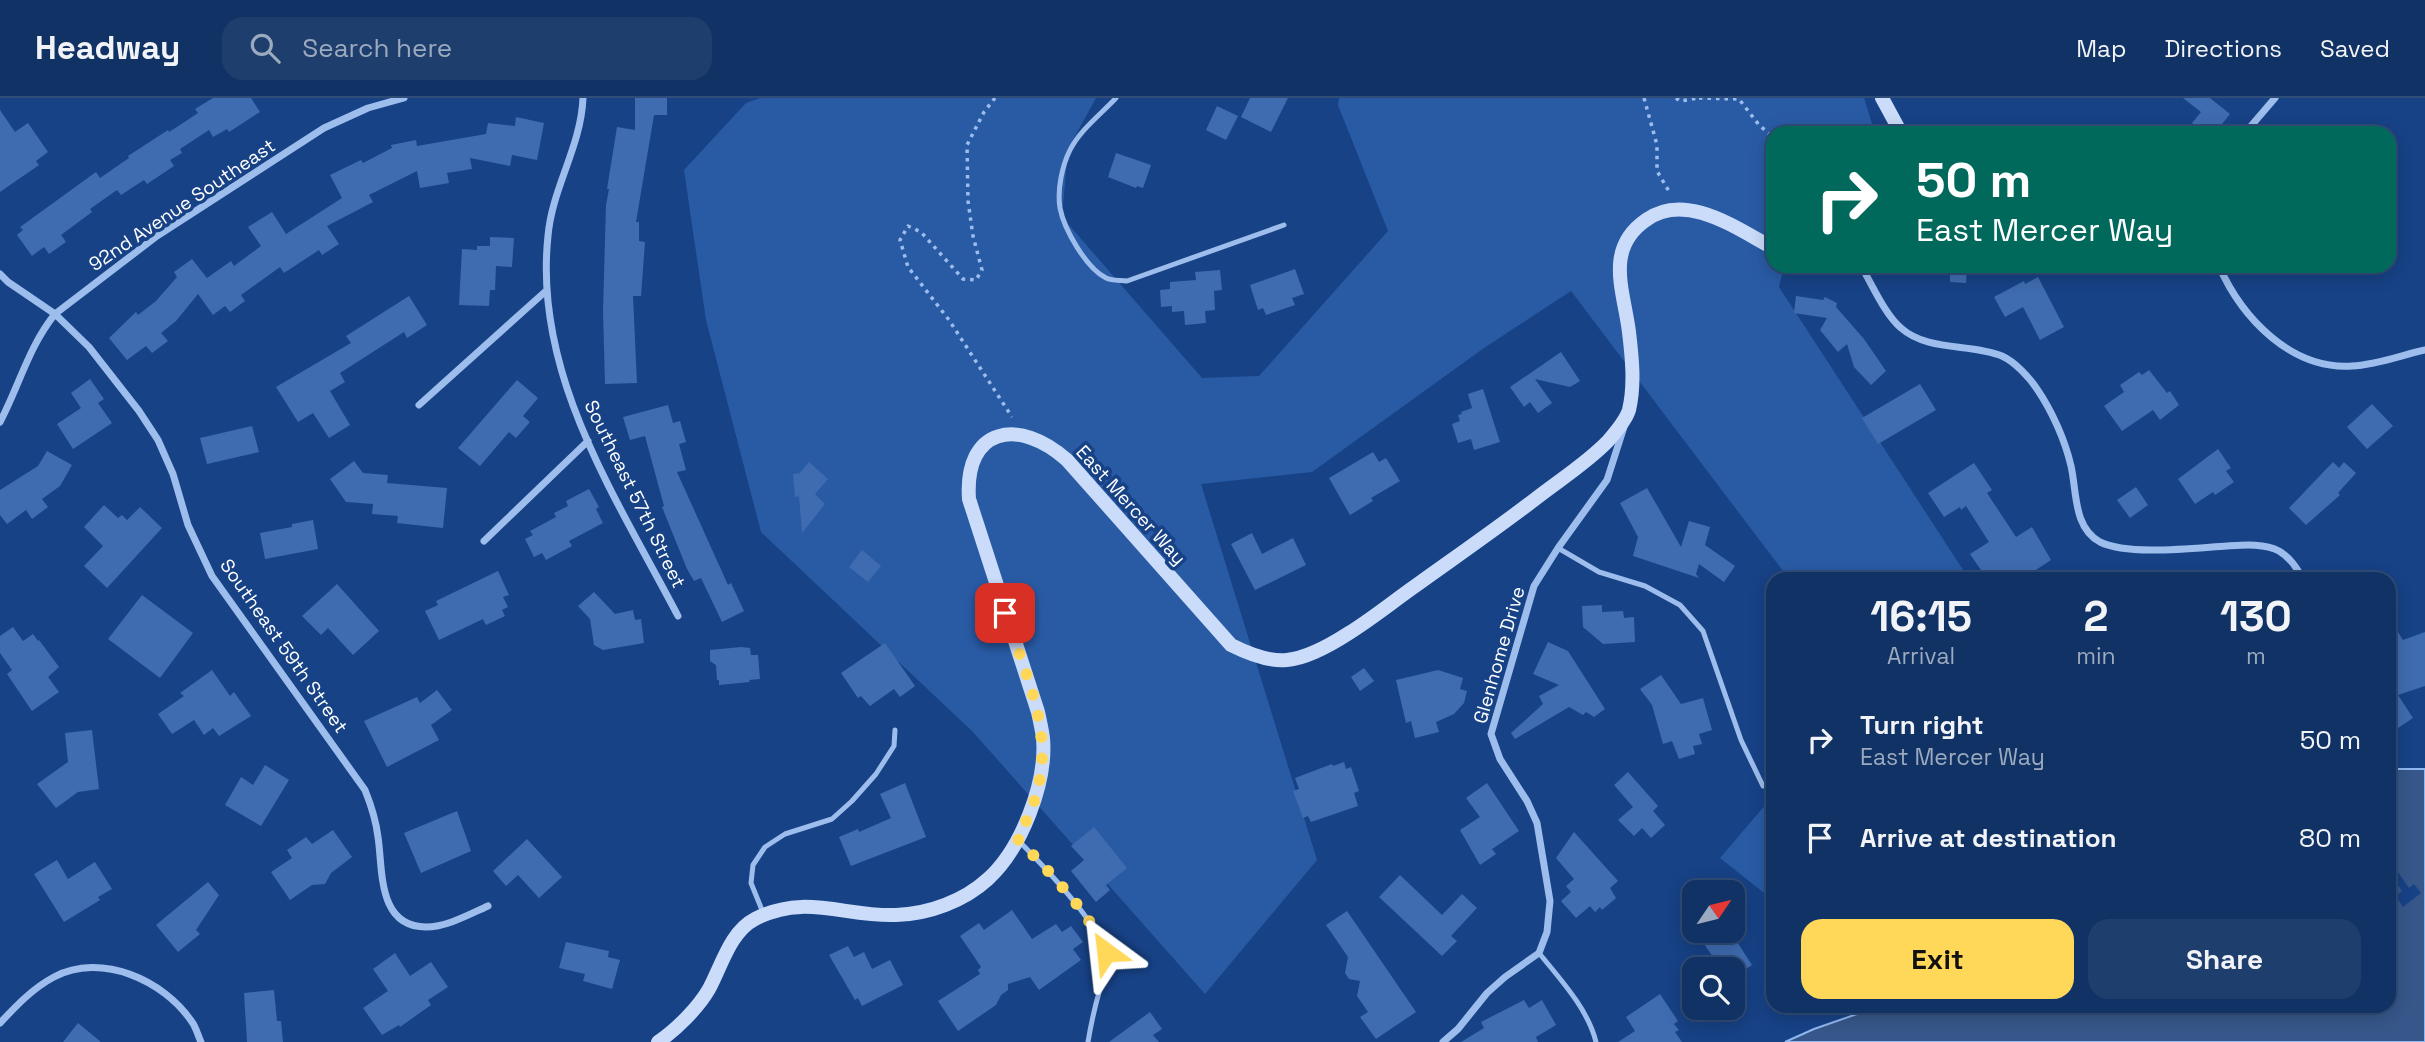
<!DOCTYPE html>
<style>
:root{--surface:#113264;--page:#1e3e6d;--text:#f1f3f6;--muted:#9caabf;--line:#304d78;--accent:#ffd759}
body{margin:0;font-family:"Space Grotesk",sans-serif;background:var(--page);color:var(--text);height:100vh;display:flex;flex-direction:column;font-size:26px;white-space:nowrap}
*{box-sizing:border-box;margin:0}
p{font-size:23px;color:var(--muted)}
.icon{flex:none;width:38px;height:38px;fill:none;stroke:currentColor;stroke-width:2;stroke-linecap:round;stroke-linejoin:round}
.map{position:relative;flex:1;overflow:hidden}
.sheet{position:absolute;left:1766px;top:474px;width:630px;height:441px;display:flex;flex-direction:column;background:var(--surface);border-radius:21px;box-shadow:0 4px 18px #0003,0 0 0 2px var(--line)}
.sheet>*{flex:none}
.hud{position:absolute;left:1766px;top:28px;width:630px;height:147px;border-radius:21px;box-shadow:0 4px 18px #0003,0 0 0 2px var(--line);background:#00695c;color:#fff;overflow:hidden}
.needle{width:46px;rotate:55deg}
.tools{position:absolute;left:1682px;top:782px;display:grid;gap:14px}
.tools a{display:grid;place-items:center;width:63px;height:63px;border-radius:14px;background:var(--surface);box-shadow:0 4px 18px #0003,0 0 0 2px var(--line);font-size:35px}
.pin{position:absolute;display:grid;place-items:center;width:60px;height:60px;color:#fff;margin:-30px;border-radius:14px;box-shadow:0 4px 10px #0006}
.me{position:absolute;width:77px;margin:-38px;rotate:330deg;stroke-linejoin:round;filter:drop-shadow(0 0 5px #0008)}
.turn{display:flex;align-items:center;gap:24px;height:147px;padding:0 35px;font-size:32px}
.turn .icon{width:91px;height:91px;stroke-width:2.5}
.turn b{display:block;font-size:49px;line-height:60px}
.eta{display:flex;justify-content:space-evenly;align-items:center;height:119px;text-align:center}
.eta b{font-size:42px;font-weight:700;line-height:49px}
.button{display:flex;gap:14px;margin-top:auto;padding:14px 35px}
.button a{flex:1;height:80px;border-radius:21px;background:var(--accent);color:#111;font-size:28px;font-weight:700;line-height:80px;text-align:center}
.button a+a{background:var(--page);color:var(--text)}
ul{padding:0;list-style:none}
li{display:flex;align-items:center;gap:21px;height:98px;padding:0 35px}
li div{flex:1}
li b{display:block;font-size:26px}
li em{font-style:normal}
header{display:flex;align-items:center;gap:42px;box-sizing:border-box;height:98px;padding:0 35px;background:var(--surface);border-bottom:2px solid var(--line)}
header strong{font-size:33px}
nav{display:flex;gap:38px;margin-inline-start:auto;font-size:24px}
.search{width:490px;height:63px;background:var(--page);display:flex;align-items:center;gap:18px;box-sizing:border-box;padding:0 24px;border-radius:21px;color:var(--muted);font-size:26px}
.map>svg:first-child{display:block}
.green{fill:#295ba5}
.water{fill:#37578a;stroke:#8fb7f0;stroke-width:2}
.pier{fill:#174286}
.building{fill:#3f6cb0}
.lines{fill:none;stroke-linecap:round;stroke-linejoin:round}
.path{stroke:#9dbded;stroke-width:3.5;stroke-dasharray:3.5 5;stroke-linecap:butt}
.lane{stroke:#9dbded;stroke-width:5}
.street{stroke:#9dbded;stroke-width:7}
.secondary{stroke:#cadcfa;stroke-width:14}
.route{stroke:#ffd759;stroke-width:12;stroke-dasharray:0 21.6}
.labels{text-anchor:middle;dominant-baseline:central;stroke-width:7;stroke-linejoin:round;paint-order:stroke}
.street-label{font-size:19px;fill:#fff;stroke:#174286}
</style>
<header>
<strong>Headway</strong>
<div class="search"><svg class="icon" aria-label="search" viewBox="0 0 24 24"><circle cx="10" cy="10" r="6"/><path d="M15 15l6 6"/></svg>Search here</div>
<nav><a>Map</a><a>Directions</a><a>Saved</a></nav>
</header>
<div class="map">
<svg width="2425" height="944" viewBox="0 0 2425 944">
<rect width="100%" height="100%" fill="#174286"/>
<path class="green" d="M760,0H1096L1068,51L1062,119L1202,280L1259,278L1388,133L1338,7L1339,0H1864L1875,35H1773V168H1784L1779,189L1969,481H1789L1571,193L1484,250L1312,374L1201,386L1317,762L1205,896L973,634L761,434L706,222L684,72L746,5Z
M1773,698V802L1720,760Z"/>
<path class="water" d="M2389,671H2425V944H1785L1814,931L1880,908H2389Z"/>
<path class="pier" d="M2389,761L2409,790L2414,786L2421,795L2403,809L2396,798L2402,793L2389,774Z"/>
<path class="building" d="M213,0H251L260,14L229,34L227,31L213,39L209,32L180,51L182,55L170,62L174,68L147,86L144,82L121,97L117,92L90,111L92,114L61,137L66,144L49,156L44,149L32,158L17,137L23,132L20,129L96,74L100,80L129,60L128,58L168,32L169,34L183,25L198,15L195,11Z
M635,0H667V17H654L636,124H639V143L645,144L641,198H633L637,285L605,286L603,213L606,107L609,91H607L617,29L635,32Z
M1250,0H1288L1271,34L1241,19Z
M2183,0H2210L2230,16L2215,35H2204L2192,25L2201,14Z
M1217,8L1238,18L1226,42L1206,32Z
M0,12L15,34L28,25L48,54L36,63L39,67L0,94Z
M516,19L544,25L537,62L512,57L510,68L470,60L472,71L447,75L449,85L420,90L417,73L369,97L373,104L327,128L339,146L322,157L319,152L284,175L280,169L241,197L245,203L230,214L225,208L213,217L198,196L176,223L161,235L168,243L152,255L146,248L127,262L109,240L136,214L138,217L156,203L177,179L174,174L192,161L207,180L231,163L234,168L261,148L248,129L272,114L286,136L342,100L330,77L361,62L363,65L392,50L391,47L416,42L417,48L486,36L488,25L515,28Z
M1116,55L1151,67L1143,90L1137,88L1136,90L1108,79Z
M490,139L514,140L512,169L496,168L495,192H490L489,208L459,207L462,151L477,152V148H490Z
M1950,168H1967L1966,185L1950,184Z
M1295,171L1304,196L1292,200L1295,207L1266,217L1263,210L1258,212L1250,187Z
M1220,172L1222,192L1214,193L1215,212L1205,213L1206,225L1185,227L1184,213L1172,214V208L1161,209L1160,192L1170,191V184L1196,182L1195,174Z
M2038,179L2064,229L2040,242L2023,209L2005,219L1994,199L2024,183L2025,186Z
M409,198L427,227L407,240L404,234L340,275L345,284L330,293L350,327L329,340L313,315L298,324L276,289L351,245L346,238Z
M1796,198L1823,202L1825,199L1837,205L1836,209L1864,241L1886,273L1871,287L1854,269L1847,246L1838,254L1820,232L1827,220L1794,215Z
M1561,254L1580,283L1570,289L1535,281L1552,305L1538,315L1530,304L1524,309L1510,289Z
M2149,272L2167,295L2170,293L2179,307L2160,322L2153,312L2122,333L2104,308L2124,294L2120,287L2139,274L2142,277Z
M90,281L104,301L98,305L112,325L73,351L57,326L81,310L71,295Z
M517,282L538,300L523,318L530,324L516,340L509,334L480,368L458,350Z
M1920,286L1936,312L1878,346L1862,320Z
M1483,291L1500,344L1474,352L1471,341L1458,345L1452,326L1460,323L1458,317L1462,316L1461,314L1472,310L1468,296Z
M2372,306L2393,328L2367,351L2347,329Z
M668,307L673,325L680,323L686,344L679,346L686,372L677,374L728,487L731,485L744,513L722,524L701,480L694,483L687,471L662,409L664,408L645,338L630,342L623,319Z
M252,328L259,354L207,366L200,340Z
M2218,351L2231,370L2226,373L2234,384L2215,397L2213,394L2195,406L2178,381Z
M47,353L72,367L60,388L42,401L48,409L32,421L26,412L7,426L0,417V392L38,368Z
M1373,354L1379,364L1386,360L1400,383L1371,400L1373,403L1350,417L1329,380Z
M354,363L363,375L388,377L387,385L447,390L443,430L397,425L398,418L372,416L373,406L346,404L330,381Z
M809,364L828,381L815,396L825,406L802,435L799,398L795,399L793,376L800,375Z
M2333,364L2339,370L2344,364L2356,375L2338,395L2340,397L2306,427L2289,410Z
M1974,365L1992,392L1987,395L2016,439L2032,429L2051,462L2022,481H1987L1970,456L1989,444L1966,408L1961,412L1960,409L1944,419L1928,395Z
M2136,389L2148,407L2130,420L2117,402Z
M1647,390L1681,449L1689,423L1710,429L1705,447L1735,468L1724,484L1699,466L1696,476L1699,480L1633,458L1638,439L1620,405Z
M589,391L599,409L596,411L603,425L569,443L572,448L546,462L542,455L534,459L525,441L533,437L530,433L556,419L554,415L568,408L566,403Z
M104,407L118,420L122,417L127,422L140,409L162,430L107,490L84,468L103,448L84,429Z
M313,422L318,451L265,461L260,435L292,429V426Z
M1252,435L1262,456L1293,440L1306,467L1255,492L1231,446Z
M862,452L881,468L868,484L849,469Z
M498,473L509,497L503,499L508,509L502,512L505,518L486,527L483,521L439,542L425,513L438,507L436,503Z
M337,486L379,533L353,557L328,530L321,537L302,518Z
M594,494L615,516L633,512L635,522L641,521L644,545L603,552L594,547L590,521L578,508Z
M142,497L193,535L160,580L108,541Z
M1602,507V514L1623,513L1624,520L1634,519L1635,544L1603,546L1583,529L1582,508Z
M2389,520L2403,542L2425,534V588L2398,597L2413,620L2398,630L2389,617Z
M13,529L23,543L33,536L38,543L39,542L59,569L48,579L59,594L32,613L7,576L12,572L0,555V538Z
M1548,544L1568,553L1605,611L1594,619L1586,614L1583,617L1569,609L1515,641L1511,635L1543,606L1539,598L1559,587L1533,576Z
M885,545L915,588L900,599L894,591L870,608L861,598L858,600L841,575Z
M741,549L750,550L751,557H758L760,581L749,582L750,584L719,587V582H717L716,567L710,563V552Z
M1364,570L1374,583L1360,593L1351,579Z
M212,572L230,598L234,594L251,618L219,638L213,630L204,637L194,622L172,636L158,616L184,598L180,595Z
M1438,572L1463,580L1460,591L1467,593L1464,605L1454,616L1436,624L1439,634L1415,640L1411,623L1406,625L1396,582Z
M1661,577L1681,606L1703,600L1712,632L1699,636L1702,646L1693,648L1695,656L1679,661L1672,643L1663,646L1652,607L1640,591Z
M437,592L452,612L431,627L439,642L387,669L364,623L417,599L420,605Z
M92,632L99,691L78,694L56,710L37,686L68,664L65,635Z
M1344,664L1346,671L1351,669L1359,693L1354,695L1358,708L1311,724L1308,718L1303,720L1293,693L1299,691L1295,680L1332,666L1333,668Z
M265,667L289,682L261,728L225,707L241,679L253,687Z
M1628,674L1658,708L1653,713L1665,727L1651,740L1642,730L1634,738L1618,722L1633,709L1614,687Z
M905,685L926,739L851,768L839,739L858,731L859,734L891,720L880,696Z
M1487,685L1519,733L1492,751L1496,756L1480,767L1460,732L1480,719L1466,700Z
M457,713L471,753L421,775L404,735Z
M1094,729L1127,770L1106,787L1110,792L1096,804L1071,773L1084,762L1071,748Z
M333,732L352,759L331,775L325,786L312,787L290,802L271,774L292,760L287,752L306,739L312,746Z
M1574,734L1618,783L1610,790L1616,800L1602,812L1600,809L1595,814L1590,808L1576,820L1561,803L1571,794L1566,788L1574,781L1556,760Z
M527,741L562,779L539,800L518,777L506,788L493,773Z
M57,762L68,781L95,764L112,791L98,799L100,802L64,824L34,776Z
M1400,777L1442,817L1462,796L1477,810L1451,838L1457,843L1442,858L1379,799Z
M208,784L219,797L196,832L200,836L178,854L156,827Z
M1012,812L1032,841L1056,826L1062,834L1071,828L1083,844L1073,851L1081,862L1039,892L1030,879L1008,886V892L1001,897L996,907L958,933L938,903L980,876L978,872L981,869L960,838L979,825L984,832Z
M1347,813L1416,914L1376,941L1360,919L1368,914L1357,898L1360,883L1349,881L1345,875L1348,859L1326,827Z
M1695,833H1730L1752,867L1732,880V872H1695L1713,859Z
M566,844L609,853L608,859L620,862L612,891L583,883L585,876L559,870Z
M848,848L854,859L864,854L872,871L890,862L903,887L862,908L858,900L855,902L829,857Z
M395,855L410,878L431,864L448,889L428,902L431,907L400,929L399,927L382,937L363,910L388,893L373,871Z
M274,892L277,923H281L283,944H247L244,895Z
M1660,896L1678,923L1674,926L1679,932L1675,934L1682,944H1618L1635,933L1626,919Z
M1524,902L1529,910L1542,902L1556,927L1536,939L1538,944H1461L1484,930L1481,924Z
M1150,914L1162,931L1153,937L1159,944H1109Z
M78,925L101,944H63Z"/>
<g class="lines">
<path class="path" d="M995,0L984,14L967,47L968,103L973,138L982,172L976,182L963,181L921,134L908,128L900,142L908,169L949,222L1012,319
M1644,0L1657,47V73L1670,95
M1676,0L1680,3L1699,0
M1699,0L1739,1L1759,27L1773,39"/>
<path class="lane" d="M1116,0C1101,16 1080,32 1070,52C1062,68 1057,92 1060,110C1064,131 1086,170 1106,180C1112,183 1121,182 1127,183L1284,127
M1558,450L1599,474L1645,488L1680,507L1703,533L1741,642L1763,688
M1019,743C1041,766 1109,834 1107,865C1107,873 1102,883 1100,891C1095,908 1091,926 1088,944
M764,817L751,785L753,767L765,749L785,736L832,721L852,703L876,676L894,648L895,632
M1539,855C1560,881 1588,911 1596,944"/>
<path class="street" d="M583,0C581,49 552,90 548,138C533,277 617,401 678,518
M2245,35L2275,0
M1861,168C1872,186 1885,217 1901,230C1928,254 1971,245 2002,258C2015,264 2029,279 2037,291C2052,313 2065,342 2071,368C2077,394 2073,429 2100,444C2129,458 2194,450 2227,448C2243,447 2264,445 2279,453C2289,459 2298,470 2302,481
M2219,168C2242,220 2291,272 2352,268C2376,267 2402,257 2425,252
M0,176L8,184L55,216L89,249L139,313L158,342L173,376L188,427L212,478L365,692C371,707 376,722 378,739C383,771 377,829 426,829C447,829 470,816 488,808
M419,307L547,192
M0,324C19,288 29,248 55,216L157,138L324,30L368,10L404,0
M484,443L588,343
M0,925C16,908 33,890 54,879C101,854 164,882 192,924C196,929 198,938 201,944
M1443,944L1458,931L1487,895L1505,879L1539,855L1547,834L1550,803L1537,725L1527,703L1500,661L1491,636L1534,488L1558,450L1607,382L1624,329"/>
<path class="secondary" d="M1882,0L1901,35
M658,944C676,932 698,910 709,891C722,867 730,834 755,821C805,795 845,819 896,817C929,816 964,803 988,781C1021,751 1047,685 1043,640C1042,632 1040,623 1038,614L969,401C964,329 1019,319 1067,362L1231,547C1247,555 1268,564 1287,562C1308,560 1332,546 1349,535C1373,520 1395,502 1418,486C1457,458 1496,431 1534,402C1558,383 1587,365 1608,343C1615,335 1626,322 1629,312C1635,287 1632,259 1629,234C1624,193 1604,151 1646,122C1686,93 1737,131 1773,150"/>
</g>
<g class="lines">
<path class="route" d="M1005,515C1033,597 1066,658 1017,740C1047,772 1090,814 1106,854"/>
</g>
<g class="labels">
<g class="street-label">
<text transform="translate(182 107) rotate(-34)">92nd Avenue Southeast</text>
<text transform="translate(635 396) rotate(64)">Southeast 57th Street</text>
<text transform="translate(1131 407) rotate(48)">East Mercer Way</text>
<text transform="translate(284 548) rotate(55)">Southeast 59th Street</text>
<text transform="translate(1499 557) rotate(-74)">Glenhome Drive</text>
</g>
</g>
</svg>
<div class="tools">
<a><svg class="needle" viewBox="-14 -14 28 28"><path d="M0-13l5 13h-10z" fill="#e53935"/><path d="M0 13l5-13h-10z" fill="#9caabf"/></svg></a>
<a><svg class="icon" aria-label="search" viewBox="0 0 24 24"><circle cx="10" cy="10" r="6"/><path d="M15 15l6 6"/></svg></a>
</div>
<div class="pin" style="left:1005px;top:515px;background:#d93025"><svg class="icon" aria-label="arrive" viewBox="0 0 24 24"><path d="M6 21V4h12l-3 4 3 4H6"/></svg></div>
<svg class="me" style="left:1106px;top:854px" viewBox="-20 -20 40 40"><path d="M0-17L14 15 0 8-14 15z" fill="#ffd759" stroke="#fff" stroke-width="4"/></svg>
<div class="hud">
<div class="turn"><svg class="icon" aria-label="right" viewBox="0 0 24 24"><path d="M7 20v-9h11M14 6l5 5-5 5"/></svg><div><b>50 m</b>East Mercer Way</div></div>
</div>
<section class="sheet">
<div class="eta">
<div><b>16:15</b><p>Arrival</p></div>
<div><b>2</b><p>min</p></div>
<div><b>130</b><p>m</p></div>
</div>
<ul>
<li><svg class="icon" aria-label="right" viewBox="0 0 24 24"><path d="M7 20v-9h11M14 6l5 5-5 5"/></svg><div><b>Turn right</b><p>East Mercer Way</p></div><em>50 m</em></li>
<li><svg class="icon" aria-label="arrive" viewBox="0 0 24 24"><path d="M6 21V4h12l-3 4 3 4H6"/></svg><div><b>Arrive at destination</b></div><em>80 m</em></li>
</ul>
<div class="button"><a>Exit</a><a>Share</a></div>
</section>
</div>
